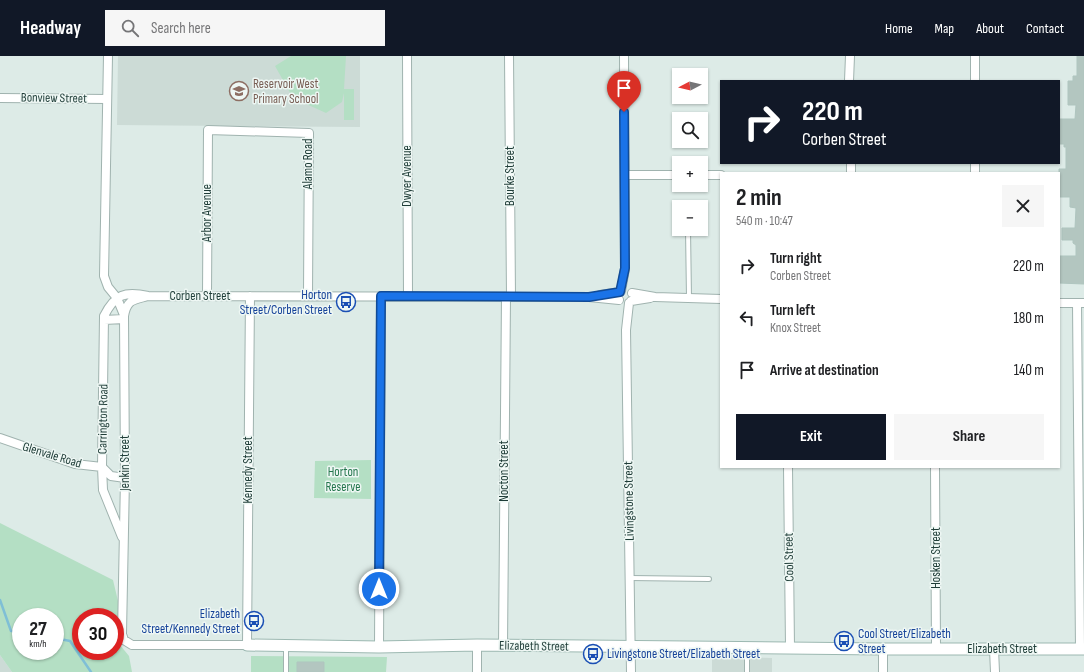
<!DOCTYPE html>
<meta charset="utf-8">
<style>
:root{--surface:#fff;--page:#f6f6f6;--text:#202124;--muted:#757577;--accent:#111827}
body{margin:0;font-family:"Sofia Sans Condensed",sans-serif;background:var(--page);color:var(--text);height:100vh;display:flex;flex-direction:column;font-size:15px;white-space:nowrap}
*{box-sizing:border-box;margin:0}
p{font-size:13px;color:var(--muted)}
.icon{flex:none;width:22px;height:22px;fill:none;stroke:currentColor;stroke-width:2;stroke-linecap:round;stroke-linejoin:round}
.map{position:relative;flex:1;overflow:hidden}
.side{position:absolute;left:720px;top:116px;width:340px;height:296px;display:flex;flex-direction:column;background:var(--surface);border-radius:0px;box-shadow:0 1px 3px #0004}
.side>*{flex:none}
.banner{position:absolute;left:720px;top:24px;width:340px;height:84px;border-radius:0px;box-shadow:0 1px 3px #0004;background:#111827;color:#fff;overflow:hidden}
.needle{width:26px;rotate:263deg}
.controls{position:absolute;left:672px;top:12px;display:grid;gap:8px}
.controls a{display:grid;place-items:center;width:36px;height:36px;border-radius:0px;background:var(--surface);box-shadow:0 1px 3px #0004;font-size:20px}
.speed{position:absolute;left:12px;top:552px;display:flex;gap:8px;font-size:20px;font-weight:700;text-align:center}
.speed>*{display:grid;place-content:center;width:52px;height:52px;border-radius:50%;background:var(--surface);box-shadow:0 1px 3px #0004;line-height:1}
.speed small{font-size:10px;font-weight:400}
.speed .limit{border:6px solid #d22;background:#fff;color:#111}
.pin{position:absolute;display:grid;place-items:center;width:34px;height:34px;color:#fff;margin:-41px -17px;border-radius:50% 50% 50% 0;rotate:-45deg;box-shadow:0 0 4px #0007}
.pin .icon{rotate:45deg}
.me{position:absolute;width:44px;margin:-22px;rotate:0deg;stroke-linejoin:round;filter:drop-shadow(0 0 3px #0008)}
.turn{display:flex;align-items:center;gap:14px;height:84px;padding:0 16px;font-size:18px}
.turn .icon{width:52px;height:52px;stroke-width:2.5}
.turn b{display:block;font-size:28px;line-height:34px}
.round{display:grid;place-items:center;flex:none;width:42px;height:42px;border-radius:0px;background:var(--page)}
.headline{display:flex;align-items:center;justify-content:space-between;height:68px;padding:0 16px}
h1{font-size:24px;font-weight:700;line-height:30px}
.action{display:flex;gap:8px;margin-top:auto;padding:8px 16px}
.action a{flex:1;height:46px;border-radius:0px;background:var(--accent);color:#fff;font-size:16px;font-weight:700;line-height:46px;text-align:center}
.action a+a{background:var(--page);color:var(--text)}
ul{padding:0;list-style:none}
li{display:flex;align-items:center;gap:12px;height:52px;padding:0 16px}
li div{flex:1}
li b{display:block;font-size:15px}
li em{font-style:normal}
header{display:flex;align-items:center;gap:24px;box-sizing:border-box;height:56px;padding:0 20px;background:var(--accent);color:#fff}
header strong{font-size:19px}
nav{display:flex;gap:22px;margin-inline-start:auto;font-size:14px}
.search{width:280px;height:36px;background:var(--page);display:flex;align-items:center;gap:10px;box-sizing:border-box;padding:0 14px;border-radius:0px;color:var(--muted);font-size:15px}
.map>svg:first-child{display:block}
.built{fill:#ccdbd6}
.green{fill:#b4dfc4;fill-rule:evenodd}
.lines{fill:none;stroke-linecap:round;stroke-linejoin:round}
.stream{stroke:#7fbfd6;stroke-width:2.5}
.building{fill:#b3c6c0;stroke:#afc5bf}
.lane-casing{stroke:#a0b3af;stroke-width:6}
.street-casing{stroke:#a0b3af;stroke-width:10}
.secondary-casing{stroke:#9cb8b1;stroke-width:13}
.lane{stroke:#fff;stroke-width:4}
.street{stroke:#fff;stroke-width:8}
.secondary{stroke:#fff;stroke-width:11}
.route-casing{stroke:#114b97;stroke-width:10}
.route{stroke:#1a73e8;stroke-width:7}
.labels{text-anchor:middle;dominant-baseline:central;stroke-width:3;stroke-linejoin:round;paint-order:stroke}
.education-label{font-size:13px;fill:#785e54;stroke:#eef7f4;text-anchor:start}
.street-label{font-size:13px;fill:#1e3c37;stroke:#eef7f4}
.transit-label{font-size:13px;fill:#164399;stroke:#eef7f4;text-anchor:end}
.park-label{font-size:13px;fill:#24764d;stroke:#eef7f4}
</style>
<header>
<strong>Headway</strong>
<div class="search"><svg class="icon" aria-label="search" viewBox="0 0 24 24"><circle cx="10" cy="10" r="6"/><path d="M15 15l6 6"/></svg>Search here</div>
<nav><a>Home</a><a>Map</a><a>About</a><a>Contact</a></nav>
</header>
<div class="map">
<svg width="1084" height="616" viewBox="0 0 1084 616">
<rect width="100%" height="100%" fill="#ddebe7"/>
<path class="built" d="M118,0H360V71L117,69Z
M0,599L12,616H0Z
M712,601L772,602V616H712Z"/>
<path class="green" d="M291,0H346L344,33H354V64H344V37L342,46L326,57L293,42L275,10Z
M371,404V443L314,442L315,405Z
M0,467L113,524L128,587L115,588V561H81V595H115V589H120L129,600L132,616H12L0,599ZM21,561H55V595H21Z
M251,600L387,601L386,616H251Z"/>
<g class="lines">
<path class="stream" d="M0,544L11,575L21,576
M55,582L70,585L91,616"/>
</g>
<path class="building" d="M1077,0H1084V228L1059,227V200H1076V189L1073,187V184H1062V172H1075L1076,152L1070,151V141H1059V113H1066V91H1064V88H1059V63H1075L1076,49H1068V25H1073V20H1077Z
M297,606H324V616H297Z"/>
<g class="lines">
<g class="lane-casing">
<path id="lane" d="M688,173L689,242
M630,522L709,523
M286,616V590
M747,616V592"/>
</g>
<g class="street-casing">
<path id="street" d="M108,0L104,220L108,231L117,242L124,259
M407,0L408,240
M509,0L511,241
M849,25L850,0
M975,25V0
M0,42L107,43
M851,107V117
M975,117V107
M625,119H679
M701,119H721
M621,235L625,213L624,0
M632,237L655,241L721,243
M600,239L620,236
M148,240C134,244 127,243 124,260L125,422L122,578L124,584L132,589H247L250,240
M207,240L208,74L309,77L308,240
M631,245L650,242
M629,247L626,274L631,616
M1059,247H1084
M1077,247L1080,593
M104,264L124,263
M0,382L75,408L102,411L111,420L125,422
M788,411L790,591
M935,411L936,592
M122,481L103,434L102,411L104,260C115,238 125,235 148,240L589,241L619,244
M503,590L506,241
M379,591L381,240
M994,593L995,616
M477,616V589
M883,616V593"/>
</g>
<g class="secondary-casing">
<path id="secondary" d="M247,589L379,591L477,589L883,593H1084"/>
</g>
<use href="#lane" class="lane"/>
<use href="#street" class="street"/>
<use href="#secondary" class="secondary"/>
</g>
<g class="lines">
<g class="route-casing">
<path id="route" d="M379,533L381,240L589,241L620,236L625,212L624,56"/>
</g>
<use href="#route" class="route"/>
</g>
<defs>
<g id="school-ring" transform="scale(1)"><circle r="9.5" fill="#eef7f4" stroke="#8d6e63" stroke-width="1.5"/><path d="M0-5L7-2L0 1L-7-2ZM-4 1L0 2.5L4 1V4Q0 6-4 4Z" fill="#8d6e63"/></g>
<g id="bus-ring" transform="scale(1)"><circle r="9.5" fill="#eef7f4" stroke="#1a4fb4" stroke-width="1.5"/><path d="M-5-6H5V4H4V6H2V4H-2V6H-4V4H-5ZM-3.5-4V0h7V-4ZM-3.5 1.2v1.5H-2V1.2ZM2 1.2v1.5H3.5V1.2Z" fill="#1a4fb4"/></g>
</defs>
<g fill-rule="evenodd">
<use href="#school-ring" x="239" y="35"/>
<use href="#bus-ring" x="346" y="246"/>
<use href="#bus-ring" x="254" y="565"/>
<use href="#bus-ring" x="844" y="585"/>
<use href="#bus-ring" x="593" y="598"/>
</g>
<g class="labels">
<g class="education-label">
<text x="253" y="28">Reservoir West<tspan x="253" dy="15">Primary School</tspan></text>
</g>
<g class="street-label">
<text transform="translate(54 42) rotate(1)">Bonview Street</text>
<text transform="translate(308 108) rotate(-90)">Alamo Road</text>
<text transform="translate(407 120) rotate(-90)">Dwyer Avenue</text>
<text transform="translate(510 120) rotate(-90)">Bourke Street</text>
<text transform="translate(207 157) rotate(-90)">Arbor Avenue</text>
<text x="200" y="240">Corben Street</text>
<text transform="translate(103 363) rotate(-89)">Carrington Road</text>
<text transform="translate(52 399) rotate(17)">Glenvale Road</text>
<text transform="translate(125 407) rotate(-90)">Jenkin Street</text>
<text transform="translate(248 414) rotate(-90)">Kennedy Street</text>
<text transform="translate(504 415) rotate(-90)">Nocton Street</text>
<text transform="translate(629 445) rotate(-91)">Livingstone Street</text>
<text transform="translate(789 501) rotate(-91)">Cool Street</text>
<text transform="translate(936 502) rotate(-90)">Hosken Street</text>
<text transform="translate(534 590) rotate(1)">Elizabeth Street</text>
<text x="1002" y="593">Elizabeth Street</text>
</g>
<g class="transit-label">
<text x="332" y="239">Horton<tspan x="332" dy="15">Street/Corben Street</tspan></text>
<text x="240" y="558">Elizabeth<tspan x="240" dy="15">Street/Kennedy Street</tspan></text>
<text x="858" y="578" text-anchor="start">Cool Street/Elizabeth<tspan x="858" dy="15">Street</tspan></text>
<text x="607" y="598" text-anchor="start">Livingstone Street/Elizabeth Street</text>
</g>
<g class="park-label">
<text x="343" y="416">Horton<tspan x="343" dy="15">Reserve</tspan></text>
</g>
</g>
</svg>
<div class="controls">
<a><svg class="needle" viewBox="-14 -14 28 28"><path d="M0-13l5 13h-10z" fill="#e53935"/><path d="M0 13l5-13h-10z" fill="#757577"/></svg></a>
<a><svg class="icon" aria-label="search" viewBox="0 0 24 24"><circle cx="10" cy="10" r="6"/><path d="M15 15l6 6"/></svg></a>
<a>+</a>
<a>−</a>
</div>
<div class="speed"><div>27<small>km/h</small></div><div class="limit">30</div></div>
<div class="pin" style="left:624px;top:56px;background:#d93025"><svg class="icon" aria-label="arrive" viewBox="0 0 24 24"><path d="M6 21V4h12l-3 4 3 4H6"/></svg></div>
<svg class="me" style="left:379px;top:533px" viewBox="-20 -20 40 40"><circle r="17" fill="#1a73e8" stroke="#fff" stroke-width="3"/><path d="M0-11L8 9 0 5-8 9z" fill="#fff"/></svg>
<div class="banner">
<div class="turn"><svg class="icon" aria-label="right" viewBox="0 0 24 24"><path d="M7 20v-9h11M14 6l5 5-5 5"/></svg><div><b>220 m</b>Corben Street</div></div>
</div>
<section class="side">
<div class="headline"><div><h1>2 min</h1><p>540 m · 10:47</p></div><a class="round"><svg class="icon" aria-label="close" viewBox="0 0 24 24"><path d="M6 6l12 12M18 6L6 18"/></svg></a></div>
<ul>
<li><svg class="icon" aria-label="right" viewBox="0 0 24 24"><path d="M7 20v-9h11M14 6l5 5-5 5"/></svg><div><b>Turn right</b><p>Corben Street</p></div><em>220 m</em></li>
<li><svg class="icon" aria-label="left" viewBox="0 0 24 24"><path d="M17 20v-9H6M10 6l-5 5 5 5"/></svg><div><b>Turn left</b><p>Knox Street</p></div><em>180 m</em></li>
<li><svg class="icon" aria-label="arrive" viewBox="0 0 24 24"><path d="M6 21V4h12l-3 4 3 4H6"/></svg><div><b>Arrive at destination</b></div><em>140 m</em></li>
</ul>
<div class="action"><a>Exit</a><a>Share</a></div>
</section>
</div>
